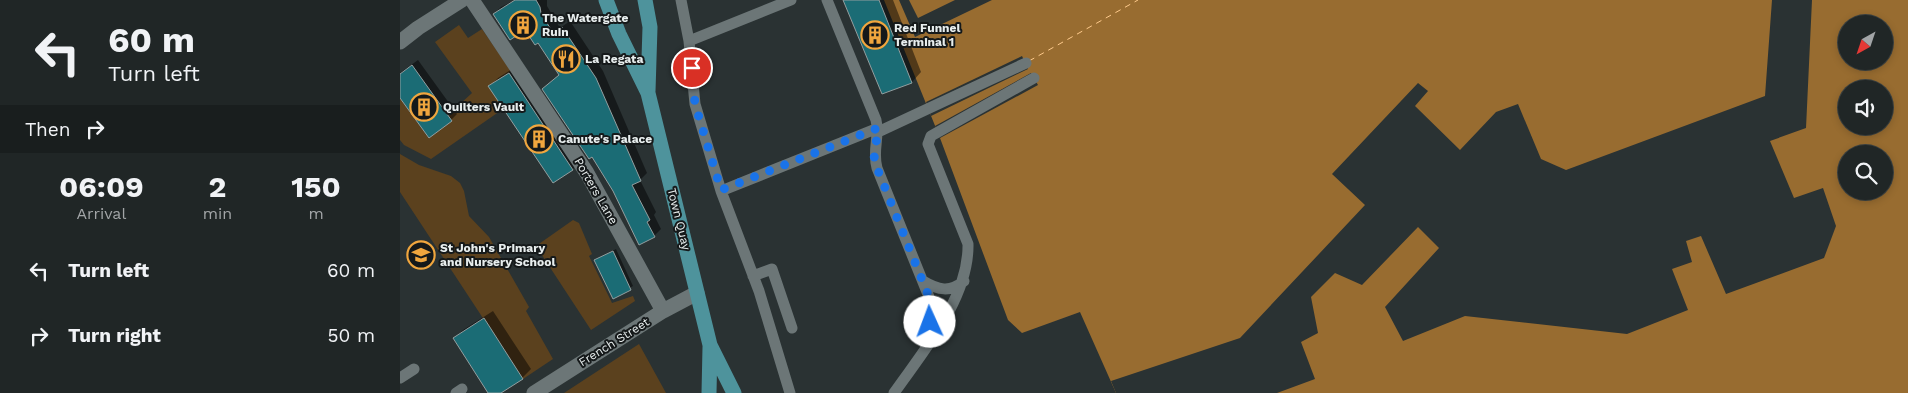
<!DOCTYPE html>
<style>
:root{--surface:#202626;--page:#2d3232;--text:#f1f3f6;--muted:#a2a5a7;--line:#3d4343}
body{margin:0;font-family:"Work Sans",sans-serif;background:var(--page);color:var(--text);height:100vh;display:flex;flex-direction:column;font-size:19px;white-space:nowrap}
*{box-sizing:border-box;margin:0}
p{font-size:16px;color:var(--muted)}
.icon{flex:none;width:28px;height:28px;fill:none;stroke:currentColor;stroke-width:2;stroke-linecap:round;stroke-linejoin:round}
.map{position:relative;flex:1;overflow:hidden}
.panel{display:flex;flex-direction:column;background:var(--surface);width:400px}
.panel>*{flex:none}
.banner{background:#202626;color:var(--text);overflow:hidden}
.needle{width:32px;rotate:220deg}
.fabs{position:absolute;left:1438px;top:15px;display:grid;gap:10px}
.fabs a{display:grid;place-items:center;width:55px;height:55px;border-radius:50%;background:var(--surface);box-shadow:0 2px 8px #0003,0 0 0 1px var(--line);font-size:25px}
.pin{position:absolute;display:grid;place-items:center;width:42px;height:42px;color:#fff;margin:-21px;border:2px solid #fff;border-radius:50%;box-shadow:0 1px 5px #0007}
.me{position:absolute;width:55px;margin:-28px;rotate:358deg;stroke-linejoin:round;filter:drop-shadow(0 0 4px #0008)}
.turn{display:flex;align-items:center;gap:18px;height:105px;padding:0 25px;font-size:22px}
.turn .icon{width:65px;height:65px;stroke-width:2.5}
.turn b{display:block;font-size:35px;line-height:42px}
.then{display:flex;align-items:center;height:48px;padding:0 25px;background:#0003;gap:10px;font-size:19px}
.eta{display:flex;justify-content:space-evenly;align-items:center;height:85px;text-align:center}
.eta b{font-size:30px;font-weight:700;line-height:35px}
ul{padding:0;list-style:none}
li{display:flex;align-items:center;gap:15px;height:65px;padding:0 25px}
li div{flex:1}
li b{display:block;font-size:19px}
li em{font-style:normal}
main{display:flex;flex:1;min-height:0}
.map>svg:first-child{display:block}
.green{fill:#5b411e}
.water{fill:#986c30;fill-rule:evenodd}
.pier{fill:#2a3233}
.shadow{fill:#0007}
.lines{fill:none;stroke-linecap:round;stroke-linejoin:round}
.ferry{stroke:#feca8b;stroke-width:1;stroke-dasharray:6 5;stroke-linecap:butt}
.building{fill:#1b6c75;stroke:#939e9f}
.service{stroke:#6c7677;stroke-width:11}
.minor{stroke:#6c7677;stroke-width:15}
.tertiary{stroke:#6c7677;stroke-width:15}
.primary{stroke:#4e939c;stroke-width:15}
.route{stroke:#1a73e8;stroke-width:9;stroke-dasharray:0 16.2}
.labels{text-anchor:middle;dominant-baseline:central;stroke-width:4;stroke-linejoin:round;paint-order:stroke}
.poi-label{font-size:12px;font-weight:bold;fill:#e8eeee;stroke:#15191a;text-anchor:start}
.street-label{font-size:12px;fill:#e8eeee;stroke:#15191a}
</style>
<main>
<section class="panel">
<div class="banner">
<div class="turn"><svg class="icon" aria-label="left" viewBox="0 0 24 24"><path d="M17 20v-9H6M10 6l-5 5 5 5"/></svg><div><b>60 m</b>Turn left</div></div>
<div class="then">Then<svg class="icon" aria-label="right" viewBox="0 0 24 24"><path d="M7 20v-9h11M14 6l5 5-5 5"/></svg></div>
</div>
<div class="eta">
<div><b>06:09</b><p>Arrival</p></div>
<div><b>2</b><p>min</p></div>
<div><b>150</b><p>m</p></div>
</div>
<ul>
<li><svg class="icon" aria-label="left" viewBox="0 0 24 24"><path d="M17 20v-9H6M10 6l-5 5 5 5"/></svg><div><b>Turn left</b></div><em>60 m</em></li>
<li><svg class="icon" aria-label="right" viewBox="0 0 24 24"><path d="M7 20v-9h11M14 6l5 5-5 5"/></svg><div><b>Turn right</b></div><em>50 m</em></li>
</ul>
</section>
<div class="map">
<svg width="1508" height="393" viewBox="0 0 1508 393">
<rect width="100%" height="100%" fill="#2a3233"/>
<path class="green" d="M59,25L68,38L82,29L111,71L89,86L103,109L31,159L4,145L0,140V98L28,137L52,121L48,115L72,93L35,42Z
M0,154L19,165L51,176L60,183L64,191L69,216L89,237L129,307L126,311L153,359L123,379L0,192Z
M173,220L179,223L192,254L189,256L212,303L233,296L235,301L191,330L136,246Z
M239,344L266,393H164Z"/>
<path class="water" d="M484,0H1508V393H716L680,312L622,333L608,320L540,138ZM1446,24H1484V61H1446ZM1446,89H1484V126H1446ZM1446,154H1484V191H1446Z"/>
<path class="pier" d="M499,0H509L518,18L555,0H592L515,37Z
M1372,0H1412L1406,128L1370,141L1394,198L1423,188L1436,226L1424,258L1326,294L1301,236L1286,241L1292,262L1272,269L1288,310L1227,334L1065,316L1003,341L985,307L1039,248L1018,227L962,285L935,273L911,297L918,333L901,342L915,379L877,393H716L711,381L840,338L965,205L932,174L1018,83L1028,91L1015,106L1060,150L1096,112L1118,104L1141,159L1166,170L1365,96Z
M622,56L628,69L531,116L526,102Z
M631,73L638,85L540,138L535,126Z"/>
<path class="shadow" d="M115,0H147V6L160,28L170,21L203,71L247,173L240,180L256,212L254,215L261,229L254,236L214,191L192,155L160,75L138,42L125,28L94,14L101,7Z
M445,0H493L521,72L512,82Z
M18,60L57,114L51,120L0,96V73Z
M118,65L181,160L173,169L153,182L90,86L98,78Z
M216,249L233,286L213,297L199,258Z
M93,311L131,369L122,378L99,393H89L54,339L63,330Z"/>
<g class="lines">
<path class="ferry" d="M629,61L738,0"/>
</g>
<path class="building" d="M115,0H136L140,7L141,13L153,33L162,27L196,78L241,181L232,185L250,220L247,222L255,237L239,245L213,191L192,157L189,159L142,89L159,75L138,43L135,45L125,30L110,40L93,14Z
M443,0H479L512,83L482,94Z
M12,65L52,121L29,138L0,98V74Z
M109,73L173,170L153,183L88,86Z
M213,251L231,290L213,299L194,260Z
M84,318L123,379L101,393H88L53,338Z"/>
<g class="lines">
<path class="service" d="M281,0L289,41L295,104L321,191L359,291L390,393
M427,0L476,120C480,136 472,151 477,168L531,302L529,342
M289,41L391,0
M478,132L626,63
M321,191L478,128
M353,276L372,269L392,328
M523,281C538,290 550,293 564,281
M0,378L14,369
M56,393L62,389
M494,393C524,350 569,298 568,244L528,144L531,136L634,78"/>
<path class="minor" d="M72,0L187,173L263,311
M134,393L263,311L297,293"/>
<path class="tertiary" d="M0,42L18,28L62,0"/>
<path class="primary" d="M206,0L219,34L248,93L310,345L334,393
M245,0L250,27L248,91
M309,393L310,347"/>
</g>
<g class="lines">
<path class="route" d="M292,68L295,104L321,190L478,128L474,159L477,168L531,302L530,322"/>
</g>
<defs>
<g id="building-ring" transform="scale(1.4375)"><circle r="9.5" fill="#15191a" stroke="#f0a63e" stroke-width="1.5"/><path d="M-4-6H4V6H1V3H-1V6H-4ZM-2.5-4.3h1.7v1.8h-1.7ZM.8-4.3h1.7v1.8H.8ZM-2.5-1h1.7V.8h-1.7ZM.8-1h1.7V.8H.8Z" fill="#f0a63e"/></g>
<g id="restaurant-ring" transform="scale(1.4375)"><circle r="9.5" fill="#15191a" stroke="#f0a63e" stroke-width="1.5"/><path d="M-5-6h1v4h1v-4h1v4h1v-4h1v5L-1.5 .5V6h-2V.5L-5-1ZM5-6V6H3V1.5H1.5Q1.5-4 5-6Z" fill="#f0a63e"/></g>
<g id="school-ring" transform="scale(1.4375)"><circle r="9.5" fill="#15191a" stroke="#f0a63e" stroke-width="1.5"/><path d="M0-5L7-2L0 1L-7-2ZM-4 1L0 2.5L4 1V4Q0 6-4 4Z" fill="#f0a63e"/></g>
</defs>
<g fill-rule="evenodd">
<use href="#building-ring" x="123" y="25"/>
<use href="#building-ring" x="475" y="35"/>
<use href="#restaurant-ring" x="166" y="59"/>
<use href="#building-ring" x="24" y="107"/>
<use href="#building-ring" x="139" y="139"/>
<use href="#school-ring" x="21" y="255"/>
</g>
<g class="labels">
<g class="poi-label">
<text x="142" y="18">The Watergate<tspan x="142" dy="14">Ruin</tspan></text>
<text x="494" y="28">Red Funnel<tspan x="494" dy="14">Terminal 1</tspan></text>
<text x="185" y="59">La Regata</text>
<text x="43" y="107">Quilters Vault</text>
<text x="158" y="139">Canute's Palace</text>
<text x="40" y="248">St John's Primary<tspan x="40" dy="14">and Nursery School</tspan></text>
</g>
<g class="street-label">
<text transform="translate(196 191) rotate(60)">Porters Lane</text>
<text transform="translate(279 219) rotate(76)">Town Quay</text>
<text transform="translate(214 342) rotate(-32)">French Street</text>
</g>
</g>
</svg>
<div class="fabs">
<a><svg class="needle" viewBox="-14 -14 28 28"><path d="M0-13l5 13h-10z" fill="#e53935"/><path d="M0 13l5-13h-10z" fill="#a2a5a7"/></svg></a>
<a><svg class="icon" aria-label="sound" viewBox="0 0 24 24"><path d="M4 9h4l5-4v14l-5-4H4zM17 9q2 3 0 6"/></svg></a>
<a><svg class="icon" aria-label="search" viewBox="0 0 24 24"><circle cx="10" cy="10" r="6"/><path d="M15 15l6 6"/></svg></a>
</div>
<div class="pin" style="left:292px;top:68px;background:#d93025"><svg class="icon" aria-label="arrive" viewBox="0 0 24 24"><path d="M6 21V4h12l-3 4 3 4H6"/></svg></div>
<svg class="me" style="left:530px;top:322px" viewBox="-20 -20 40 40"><circle r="19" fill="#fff"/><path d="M0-13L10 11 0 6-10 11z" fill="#1a73e8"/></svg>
</div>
</main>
